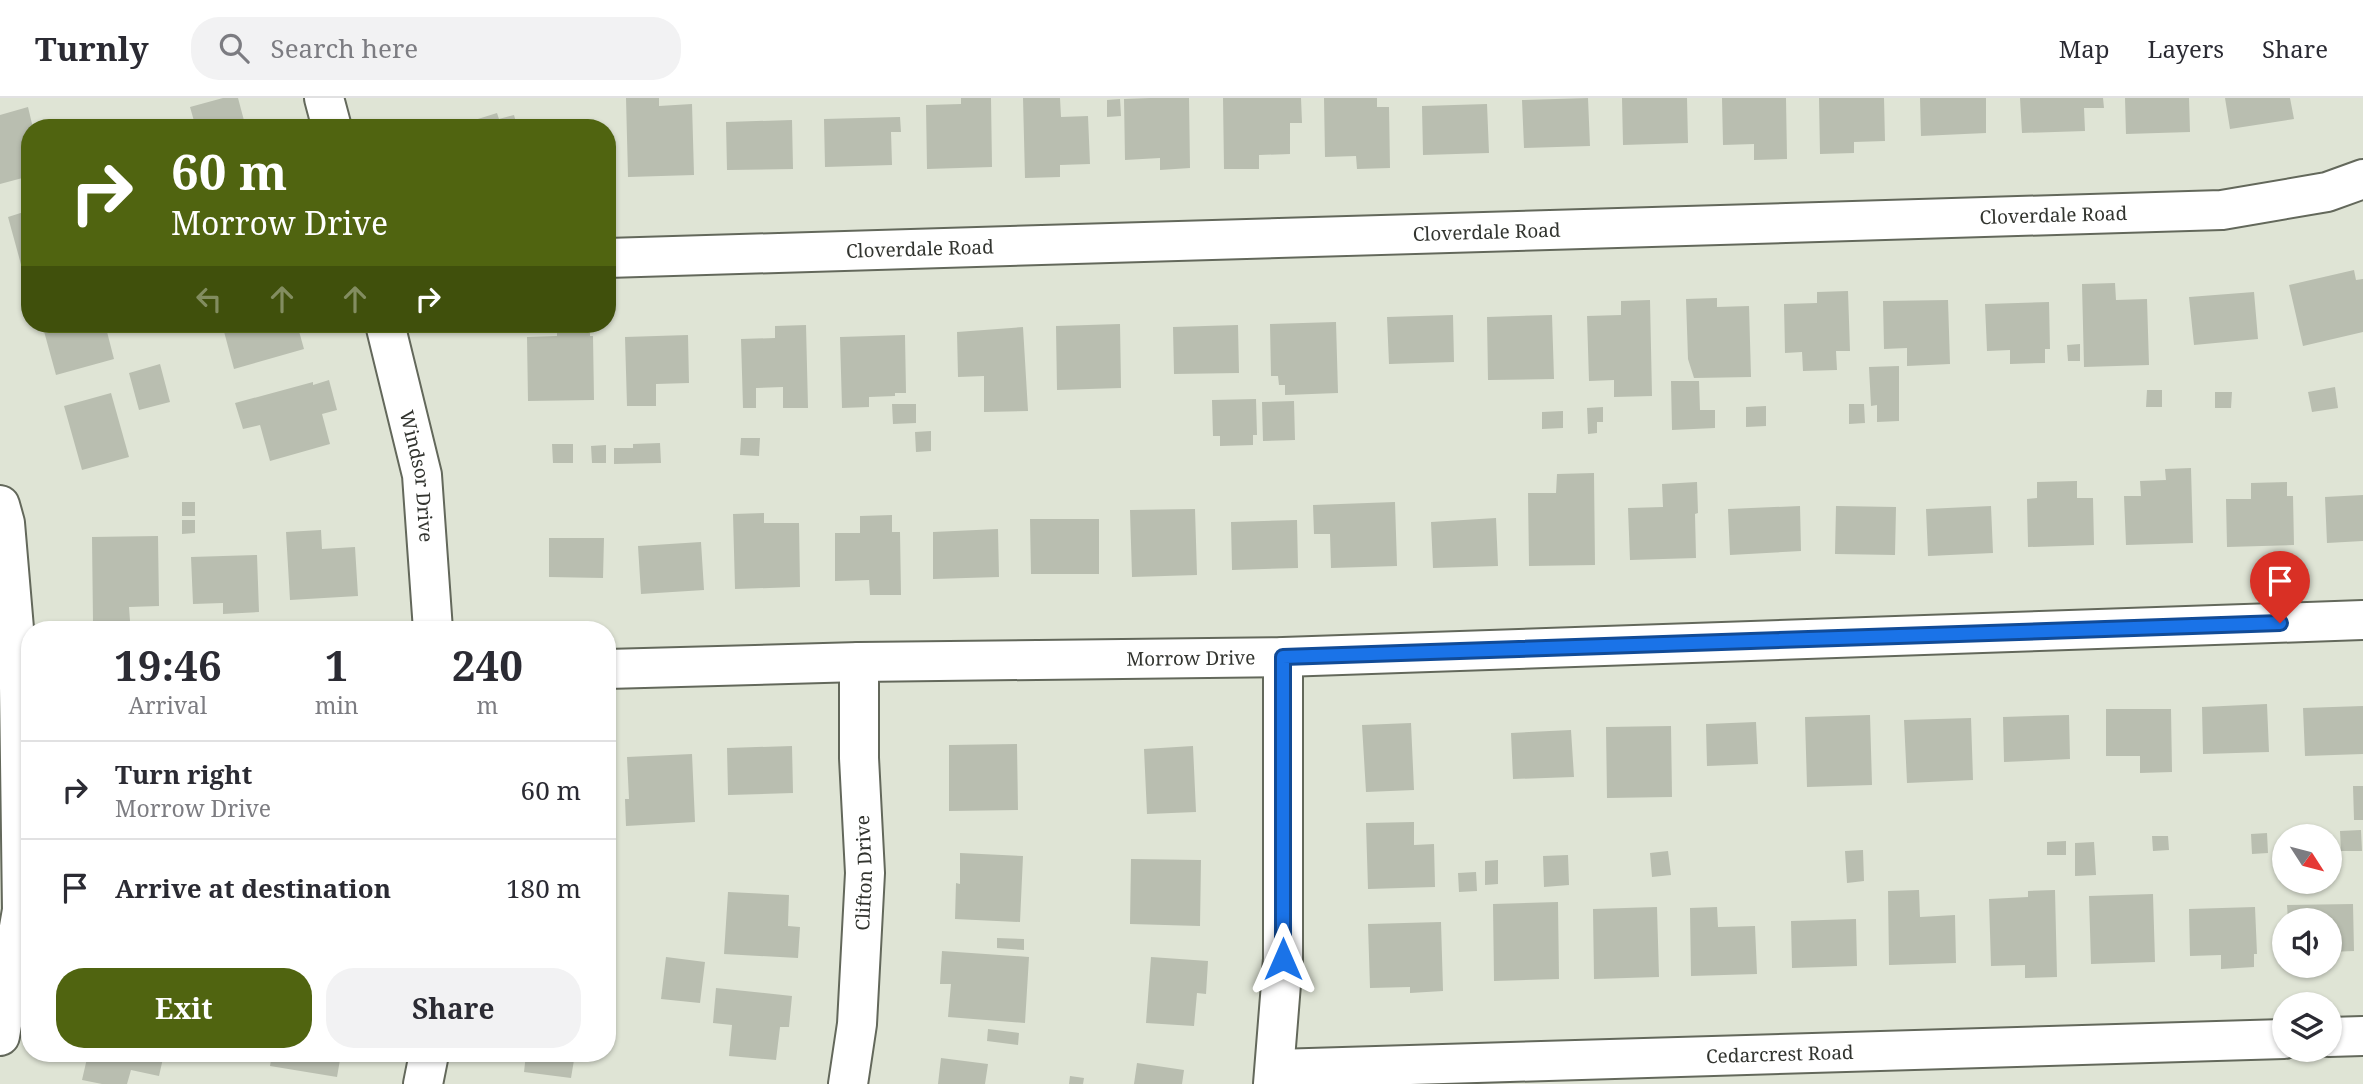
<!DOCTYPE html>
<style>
:root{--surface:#fff;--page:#f2f2f3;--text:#2b2b33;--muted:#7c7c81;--line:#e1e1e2;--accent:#506410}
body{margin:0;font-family:"Noto Serif",serif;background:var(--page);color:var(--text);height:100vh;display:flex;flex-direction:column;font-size:26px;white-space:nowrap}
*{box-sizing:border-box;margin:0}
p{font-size:23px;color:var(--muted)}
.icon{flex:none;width:38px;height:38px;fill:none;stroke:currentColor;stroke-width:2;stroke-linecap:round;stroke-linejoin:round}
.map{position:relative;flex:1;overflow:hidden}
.sheet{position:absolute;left:21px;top:523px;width:595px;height:441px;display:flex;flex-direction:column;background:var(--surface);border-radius:28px;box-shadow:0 2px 5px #0004}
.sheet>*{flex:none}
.banner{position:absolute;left:21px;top:21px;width:595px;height:214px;border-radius:28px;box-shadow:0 2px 5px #0004;background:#506410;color:#fff;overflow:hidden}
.needle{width:46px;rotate:126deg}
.buttons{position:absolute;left:2272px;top:726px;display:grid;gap:14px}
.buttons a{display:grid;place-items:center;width:70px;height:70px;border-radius:50%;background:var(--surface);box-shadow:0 2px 5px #0004;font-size:35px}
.pin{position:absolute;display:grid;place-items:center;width:60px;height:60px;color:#fff;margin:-72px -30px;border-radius:50% 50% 50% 0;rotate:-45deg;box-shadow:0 0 7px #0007}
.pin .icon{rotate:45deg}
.me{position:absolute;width:77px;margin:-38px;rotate:0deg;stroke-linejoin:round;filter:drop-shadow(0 0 5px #0008)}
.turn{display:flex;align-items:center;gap:24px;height:147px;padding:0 35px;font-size:32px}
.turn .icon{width:91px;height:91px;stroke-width:2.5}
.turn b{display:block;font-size:49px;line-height:60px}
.lanes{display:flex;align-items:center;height:66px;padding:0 35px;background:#0003;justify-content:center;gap:35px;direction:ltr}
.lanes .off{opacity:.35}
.eta{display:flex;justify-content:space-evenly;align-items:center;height:119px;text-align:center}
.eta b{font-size:42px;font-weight:700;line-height:49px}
.cta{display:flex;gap:14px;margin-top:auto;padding:14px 35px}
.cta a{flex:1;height:80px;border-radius:28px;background:var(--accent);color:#fff;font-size:28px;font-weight:700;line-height:80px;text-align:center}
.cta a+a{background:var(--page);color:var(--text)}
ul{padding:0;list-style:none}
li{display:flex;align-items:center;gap:21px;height:98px;padding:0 35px;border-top:2px solid var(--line)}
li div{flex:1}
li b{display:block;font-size:26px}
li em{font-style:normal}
header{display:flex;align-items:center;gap:42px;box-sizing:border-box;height:98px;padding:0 35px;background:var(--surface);border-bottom:2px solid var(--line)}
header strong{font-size:33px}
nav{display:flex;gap:38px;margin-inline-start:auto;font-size:24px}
.search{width:490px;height:63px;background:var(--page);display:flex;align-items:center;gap:18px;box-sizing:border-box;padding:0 24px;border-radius:28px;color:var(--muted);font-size:26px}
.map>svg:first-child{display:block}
.building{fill:#b9beb0}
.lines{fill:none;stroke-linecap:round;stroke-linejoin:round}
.minor-casing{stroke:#63685b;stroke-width:42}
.minor{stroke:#fff;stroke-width:38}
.route-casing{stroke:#114b97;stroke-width:18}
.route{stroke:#1a73e8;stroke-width:12}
.labels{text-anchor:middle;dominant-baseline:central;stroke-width:6;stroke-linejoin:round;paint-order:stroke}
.street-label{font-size:19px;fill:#32342f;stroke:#dfe4d5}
</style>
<header>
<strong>Turnly</strong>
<div class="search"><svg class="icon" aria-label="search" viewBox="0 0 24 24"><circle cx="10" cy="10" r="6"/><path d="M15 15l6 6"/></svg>Search here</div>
<nav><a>Map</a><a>Layers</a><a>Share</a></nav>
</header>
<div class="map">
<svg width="2363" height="986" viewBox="0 0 2363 986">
<rect width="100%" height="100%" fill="#dfe4d5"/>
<path class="building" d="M223,0H238L246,30H196L190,9Z
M626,0H659V8L692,6L694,77L628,79Z
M961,0H991L992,69L927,71L926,7L961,6Z
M1023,0H1060L1061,19L1088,18L1090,66L1060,67V79L1025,80Z
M1150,0H1189L1190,70L1160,72V60L1125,62L1124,1Z
M1223,0H1301L1302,25H1290V56L1259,57V71H1224Z
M1324,0H1377V9H1389L1390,70L1357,71L1356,58L1325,59Z
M1588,0L1590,48L1524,50L1522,2Z
M1622,0H1687L1688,45L1623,47Z
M1722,0H1786L1787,61L1754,62V46L1723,47Z
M1819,0H1884L1885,43L1854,44V55L1820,56Z
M1920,0H1986V35L1921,38Z
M2020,0H2103L2104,10H2084L2085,33L2022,35Z
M2125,0H2189L2190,34L2126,36Z
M2225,0H2290L2294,21L2230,31Z
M1120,1L1121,18L1107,19V2Z
M1487,6L1489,55L1423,57L1422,8Z
M28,9L33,30H30V78L0,86V17Z
M497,15L499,21L514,17L517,28L510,30H449Z
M900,19L901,34H891L892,67L825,69L824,21Z
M792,22L793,71L727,72L726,24Z
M30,112V180L25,181L8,119Z
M2354,172L2356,182L2363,181V234L2303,248L2289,187Z
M2115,185L2116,202L2147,201L2149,267L2084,269L2082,186Z
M1848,193L1850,253H1836L1837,272L1803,273L1802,254L1785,255L1784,206L1817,205V194Z
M2254,194L2258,241L2194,247L2189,199Z
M1717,200V209L1749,208L1751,279L1694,280L1688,261L1686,201Z
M1650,202L1652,298L1614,299V282L1589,283L1587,218L1621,217V203Z
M1948,202L1950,266L1907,268V250L1884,251L1883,203Z
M2049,204L2050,251H2045V265L2010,266V252L1987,253L1985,206Z
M1453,217L1454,264L1389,266L1387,219Z
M1552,217L1554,281L1488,282L1487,219Z
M1336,224L1338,295L1285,297V287H1279L1278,278H1271L1270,226Z
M42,226H105L114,261L56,277Z
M222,226H297L304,251L234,271Z
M590,226V238H593L594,302L528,303L527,239L557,238V227Z
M1120,226L1121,290L1057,292L1056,228Z
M806,227L808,310H783V289L756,290V310H743L741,241L775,240V228Z
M1238,227L1239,275L1174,276L1173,229Z
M1023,229L1028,313L984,314V278L958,279L957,234Z
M688,237L689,285L656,286V308H627L625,239Z
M905,237L906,295H895V298L869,299V309L842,310L840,239Z
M2080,246V263H2068L2067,247Z
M160,266L170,304L139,312L129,275Z
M1899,268V323L1877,324V307L1871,308L1869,269Z
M329,282L337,312L322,316L330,346L270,363L260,327L243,331L235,305L313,284V287Z
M1671,283H1699L1700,312H1715V330L1672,332Z
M2335,289L2338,310L2312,314L2308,294Z
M2147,292H2162V309H2146Z
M2215,294H2232L2231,310H2215Z
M111,295L129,359L82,372L64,308Z
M1256,301L1257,337H1253V347L1220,348V338H1213L1212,302Z
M1294,303L1295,342L1263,343L1262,304Z
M892,306H916V325L893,326Z
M1849,306H1864L1865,325L1849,326Z
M1766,308V328L1746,329V309Z
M1603,309V324H1597V335L1588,336L1587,310Z
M1563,313V330L1542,331V314Z
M931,333V353L916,354L915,334Z
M741,340H760L759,358L740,357Z
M660,345L661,365L614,366V350H633V346Z
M552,346H573V365H553Z
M606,347V365H592L591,348Z
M2191,370L2193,445L2126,447L2124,398H2141L2140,383L2166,382L2165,371Z
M1594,375L1595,467L1529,468L1528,395H1556L1557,376Z
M2077,383V400H2093L2094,447L2028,449L2027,401L2037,400V384Z
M1697,384L1698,415L1695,416L1696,460L1630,462L1628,410L1663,409L1662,386Z
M2287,384V398H2293L2294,447L2227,449L2226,401H2251V385Z
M2363,397V443L2327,445L2325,399Z
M182,404H195V418H182Z
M1395,404L1397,468L1331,470L1330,436H1314L1313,407Z
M1800,408L1801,453L1730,457L1728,411Z
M1836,408L1896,409L1895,457L1835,456Z
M1991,408L1993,455L1928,458L1926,411Z
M1195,411L1197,477L1132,479L1130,412Z
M764,415V425H799L800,489L735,491L733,416Z
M892,417V434H900L901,497H870L869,482L835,483V435H860V418Z
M1496,420L1498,468L1433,470L1431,424Z
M1030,421H1099V476H1031Z
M182,422H195V435L182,436Z
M1297,422L1298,470L1232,472L1231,424Z
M998,431L999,479L933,481V434Z
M321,432L322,451L355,449L358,498L290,502L286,434Z
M158,438L159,508L129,509L130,523L93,524L92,439Z
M549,440H604L603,480L549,479Z
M701,444L704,492L641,496L638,448Z
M257,457L259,514L223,516V505L193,506L191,459Z
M2267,606L2269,654L2203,656L2202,609Z
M2363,608V656L2305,658L2303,610Z
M2106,611H2171L2172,674L2140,675V658H2106Z
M1870,617L1872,687L1807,689L1805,619Z
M2069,617L2070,661L2004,664L2003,619Z
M1971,620L1973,682L1907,685L1904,622Z
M1756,624L1758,666L1707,668L1706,626Z
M1411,625L1414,692L1366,694L1362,627Z
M1671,628L1672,699L1607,700L1606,629Z
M1571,632L1574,679L1513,681L1511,635Z
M1017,646L1018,712L949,713V647Z
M792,648L793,695L728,697L727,650Z
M1193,648L1196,714L1147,716L1144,651Z
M692,656L695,724L626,728L625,701H629L627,659Z
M2353,688H2363V722H2354Z
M1414,724V747L1434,746L1435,789L1368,791L1366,725Z
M2361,732L2362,753H2341L2340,733Z
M2267,735L2268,755L2252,756L2251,736Z
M2152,738H2168L2169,752L2153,753Z
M2066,743V757H2047V744Z
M2094,744L2096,777L2075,778V745Z
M1863,752L1864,783L1847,785L1845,753Z
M1668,753L1671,777L1652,779L1650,755Z
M960,755L1023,758L1020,824L955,821L956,785L960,786Z
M1568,757L1569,787L1544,789L1543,758Z
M1131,761L1201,762L1200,828L1130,826Z
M1498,762V786L1485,787V763Z
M1476,774L1477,793L1459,794L1458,775Z
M1919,792L1920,819L1955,817L1956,865L1889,867L1888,793Z
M2055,792L2057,879L2025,880V867L1991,868L1989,801L2028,799V793Z
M728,794L789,797L788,828L800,829L798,860L724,856Z
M2153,796L2155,864L2091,866L2089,798Z
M1558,804L1559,881L1494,883L1493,806Z
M2353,806L2354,853L2329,854V822H2288L2287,807Z
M1657,809L1659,879L1594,881L1593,811Z
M1717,809L1718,829L1755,828L1757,876L1691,878L1690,810Z
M2255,809L2257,856H2254V869L2221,871V857L2190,858L2189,811Z
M1856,821L1857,868L1792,870L1791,823Z
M1441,824L1443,893L1410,895V889L1370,890L1368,826Z
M997,840L1024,841V852L997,850Z
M942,853L1029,859L1025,925L948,919L951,886H940Z
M666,859L705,864L700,905L661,901Z
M1151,859L1208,863L1206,896L1197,895L1194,928L1146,925Z
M716,890L792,898L789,929H780L776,962L729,958L732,927L713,925Z
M988,931L1019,935L1018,947L987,943Z
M88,956H164L159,978L131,972L127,986H102L82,982Z
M272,956H341L337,979L270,968Z
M526,956H575L571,980L524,974Z
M941,960L988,966L985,986H938Z
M1137,965L1184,972L1182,986H1134Z
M1070,978L1084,980L1083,986H1069Z"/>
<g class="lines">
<g class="minor-casing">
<g id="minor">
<path d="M324,0L332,30"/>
<path id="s1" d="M607,160L2222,112L2327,94L2363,81"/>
<path id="s2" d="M385,226L422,377L433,532"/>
<path d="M0,407L5,425L19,589L22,812L0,938"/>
<path id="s3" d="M607,571L859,564L1283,559L2363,522"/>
<path d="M2329,939L2363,938"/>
<path id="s4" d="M1276,971L2284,941"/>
<path d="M423,986L429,956"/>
<path id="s5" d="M848,986L857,926L865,775L859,660V564"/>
<path d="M1273,986L1283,861V559"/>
</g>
</g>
<use href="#minor" class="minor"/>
</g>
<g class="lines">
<g class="route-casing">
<path id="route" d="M1283,861V559L2280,525"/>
</g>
<use href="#route" class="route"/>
</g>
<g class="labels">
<g class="street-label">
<text stroke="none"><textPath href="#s1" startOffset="1447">Cloverdale Road</textPath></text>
<text stroke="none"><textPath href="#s1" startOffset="880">Cloverdale Road</textPath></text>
<text stroke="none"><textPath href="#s1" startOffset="313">Cloverdale Road</textPath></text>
<text stroke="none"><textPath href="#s2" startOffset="156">Windsor Drive</textPath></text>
<text stroke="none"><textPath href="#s3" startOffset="584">Morrow Drive</textPath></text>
<text stroke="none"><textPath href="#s5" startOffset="212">Clifton Drive</textPath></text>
<text stroke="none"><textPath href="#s4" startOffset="504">Cedarcrest Road</textPath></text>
</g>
</g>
</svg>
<div class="buttons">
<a><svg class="needle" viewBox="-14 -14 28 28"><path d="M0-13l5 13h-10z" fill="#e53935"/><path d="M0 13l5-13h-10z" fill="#7c7c81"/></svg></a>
<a><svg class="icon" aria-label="sound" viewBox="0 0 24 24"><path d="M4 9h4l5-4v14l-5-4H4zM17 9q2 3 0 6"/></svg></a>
<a><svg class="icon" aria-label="layers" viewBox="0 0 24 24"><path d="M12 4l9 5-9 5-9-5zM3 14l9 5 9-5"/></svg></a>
</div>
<div class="pin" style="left:2280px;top:525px;background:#d93025"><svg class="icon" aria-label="arrive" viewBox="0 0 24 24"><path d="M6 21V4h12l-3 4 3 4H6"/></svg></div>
<svg class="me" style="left:1283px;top:861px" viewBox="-20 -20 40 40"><path d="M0-17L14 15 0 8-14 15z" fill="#1a73e8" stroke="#fff" stroke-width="4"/></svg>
<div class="banner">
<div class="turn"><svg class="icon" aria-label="right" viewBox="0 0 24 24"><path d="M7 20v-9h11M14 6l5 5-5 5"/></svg><div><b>60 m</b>Morrow Drive</div></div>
<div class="lanes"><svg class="icon off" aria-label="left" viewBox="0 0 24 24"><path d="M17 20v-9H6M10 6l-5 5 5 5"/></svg><svg class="icon off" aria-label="ahead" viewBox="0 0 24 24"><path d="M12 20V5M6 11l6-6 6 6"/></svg><svg class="icon off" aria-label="ahead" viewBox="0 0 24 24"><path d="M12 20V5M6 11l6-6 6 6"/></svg><svg class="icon" aria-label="right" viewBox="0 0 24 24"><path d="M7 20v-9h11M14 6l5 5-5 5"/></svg></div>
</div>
<section class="sheet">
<div class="eta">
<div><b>19:46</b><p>Arrival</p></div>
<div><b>1</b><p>min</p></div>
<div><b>240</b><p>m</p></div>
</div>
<ul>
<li><svg class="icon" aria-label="right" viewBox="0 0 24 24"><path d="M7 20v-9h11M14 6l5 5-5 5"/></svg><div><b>Turn right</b><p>Morrow Drive</p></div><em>60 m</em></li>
<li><svg class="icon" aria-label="arrive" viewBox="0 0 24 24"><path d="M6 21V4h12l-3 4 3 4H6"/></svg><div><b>Arrive at destination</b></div><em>180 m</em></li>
</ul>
<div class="cta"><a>Exit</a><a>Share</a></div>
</section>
</div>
